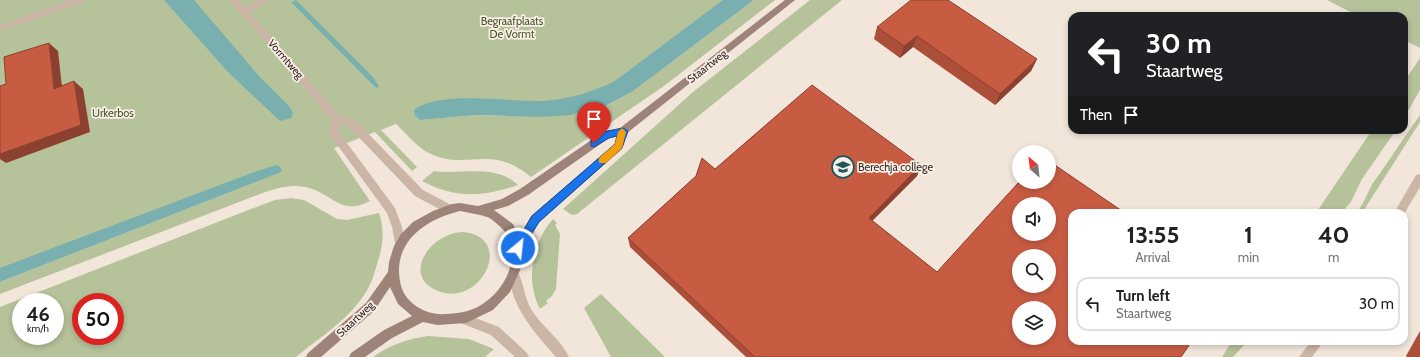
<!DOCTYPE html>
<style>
:root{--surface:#fff;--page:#f2f2f2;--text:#222;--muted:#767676;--line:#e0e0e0}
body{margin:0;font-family:Cabin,sans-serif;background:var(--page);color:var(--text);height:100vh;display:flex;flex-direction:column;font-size:15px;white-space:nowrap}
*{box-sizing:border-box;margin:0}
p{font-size:13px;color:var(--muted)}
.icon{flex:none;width:22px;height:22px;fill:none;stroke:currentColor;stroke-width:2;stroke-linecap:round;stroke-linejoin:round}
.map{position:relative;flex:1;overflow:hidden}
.side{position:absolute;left:1068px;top:209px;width:340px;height:136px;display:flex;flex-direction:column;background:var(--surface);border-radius:12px;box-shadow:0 2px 6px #0003}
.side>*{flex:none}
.hud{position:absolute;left:1068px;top:12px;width:340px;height:122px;border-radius:12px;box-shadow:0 2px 6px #0003;background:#202124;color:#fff;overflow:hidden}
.needle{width:26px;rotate:332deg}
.buttons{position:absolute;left:1012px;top:145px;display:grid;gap:8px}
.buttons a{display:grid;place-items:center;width:44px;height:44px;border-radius:50%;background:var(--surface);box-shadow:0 2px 6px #0003;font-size:20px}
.speed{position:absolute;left:12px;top:293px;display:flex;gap:8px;font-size:20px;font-weight:700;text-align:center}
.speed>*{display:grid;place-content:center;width:52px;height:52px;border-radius:50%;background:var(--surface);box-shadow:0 2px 6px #0003;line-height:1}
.speed small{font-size:10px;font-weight:400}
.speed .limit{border:6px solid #d22;background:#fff;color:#111}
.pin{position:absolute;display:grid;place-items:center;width:34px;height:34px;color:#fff;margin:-41px -17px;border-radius:50% 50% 50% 0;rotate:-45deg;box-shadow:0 0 4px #0007}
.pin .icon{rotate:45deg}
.me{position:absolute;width:44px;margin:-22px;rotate:28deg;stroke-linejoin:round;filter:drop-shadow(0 0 3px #0008)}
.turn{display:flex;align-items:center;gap:14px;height:84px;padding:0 12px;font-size:18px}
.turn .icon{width:52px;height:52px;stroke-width:2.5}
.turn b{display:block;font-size:28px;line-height:34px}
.then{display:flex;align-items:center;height:38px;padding:0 12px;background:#0003;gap:8px;font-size:15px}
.eta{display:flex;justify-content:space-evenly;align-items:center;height:68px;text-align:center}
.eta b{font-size:24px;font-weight:700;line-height:28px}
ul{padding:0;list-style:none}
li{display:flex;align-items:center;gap:12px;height:54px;margin:0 8px 6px;padding:0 4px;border:2px solid var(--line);border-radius:12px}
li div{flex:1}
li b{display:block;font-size:15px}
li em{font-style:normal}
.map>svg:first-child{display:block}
.green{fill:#b6c29a;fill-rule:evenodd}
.water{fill:#79b0af}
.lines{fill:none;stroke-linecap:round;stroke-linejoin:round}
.lane{fill:#cbb5a6;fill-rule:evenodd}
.street{fill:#cbb5a6;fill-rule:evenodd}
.secondary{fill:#9e8478;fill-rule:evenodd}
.wall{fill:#ac4f3a}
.shaded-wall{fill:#8c402f}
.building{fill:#c85c43;stroke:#8c402f;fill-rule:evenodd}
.route{fill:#1a73e8;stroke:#114b97}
.slow{fill:#f59e0b}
.labels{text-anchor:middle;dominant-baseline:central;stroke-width:3.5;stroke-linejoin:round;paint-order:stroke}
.park-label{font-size:11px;fill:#48552b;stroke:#faf0e7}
.street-label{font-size:11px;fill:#372b27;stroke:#faf0e7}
.poi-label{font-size:11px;fill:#372b27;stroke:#faf0e7;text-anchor:start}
</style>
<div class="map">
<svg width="1420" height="357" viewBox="0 0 1420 357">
<rect width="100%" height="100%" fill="#f2e6db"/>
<path class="green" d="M0,0H734L623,84L577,104L520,105L420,120L477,115L502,116L585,113L601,108L632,92L754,0H775L664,86L531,177C491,143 467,171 431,154C417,148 407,134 396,124L381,130L417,167L412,171L375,132L334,148L370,201C340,217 332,192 305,187C289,184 274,189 260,194L0,294V282L279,173L0,278Z
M810,0H842L577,214L572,215L563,209L693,92Z
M1327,0H1420V48L1404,40V16H1358Z
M1420,58V90L1404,118V82Z
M1420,115V122L1362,213H1356C1364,204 1367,193 1373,183C1389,161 1404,137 1420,115Z
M1372,130H1396L1362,179L1351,202L1341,213H1316Z
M434,171C462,175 495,163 518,185C482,197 456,199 422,181Z
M291,198L304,200L337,219L347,220L379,213C385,231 383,246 377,264C374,275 371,285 364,295C348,320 319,338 296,357H0V307L251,209L275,200ZM21,302H55V336H21ZM81,302H115V336H81Z
M553,219L557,223L555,225L560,234L556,289L552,296L546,301L548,303L540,309C525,280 532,243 553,219Z
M463,232C516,237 481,308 438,291C401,277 429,233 463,232Z
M601,294L665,357H611L584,308Z
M428,336L469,339L494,349L485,357H373C390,345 407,339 428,336Z
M1232,341H1248L1233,357H1222Z"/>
<path class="water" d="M164,0H194L259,76L289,106L293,113L291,118L280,121L228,72Z
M296,0L373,77L379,87L376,88L293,4L292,2Z
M723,0H754L632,92L601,108L570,115L541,117L477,115L420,120L415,115L414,110C439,90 512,102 544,101C569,99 592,92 615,81Z
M276,165L280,167L282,170L279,173L0,282V268L249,174Z"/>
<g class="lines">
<path class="lane" d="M71,0H85L84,2L0,31V25Z
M258,0H269L247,14H241L240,12L241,10Z"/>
<path class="street" d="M229,0H238L285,52L340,116L354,119L423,190L453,206L454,209L453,212L449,213L445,212L415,196L348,126L340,124L338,131L395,208L402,227L405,246L404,249L400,251L396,249L392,227L387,213L328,132L332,121L279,56Z
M1420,174V187L1404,214L1394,213L1416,175Z
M514,270L518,272C525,286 524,301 535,315C545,329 562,341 569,357H556C537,335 518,315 511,287C510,281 508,276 510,272Z
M462,313L499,327L527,353L529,357H515L491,335L458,322L456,318L458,314Z
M1311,341H1324L1312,357H1299Z"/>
<path class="secondary" d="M785,0H795L627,133L622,149L539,222L522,250L521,268L510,292L493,310L466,323L437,325L423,322L392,338L365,357H349L351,353L384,330L412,316L398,304L390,287L374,311L321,357H306L308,353L366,303L388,272L389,262L394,246L401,234L413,222L433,211L452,204L460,203L478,206L502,199L520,189L603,132L620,128ZM617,136L615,144L531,216L519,237L513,224L494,210L508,206L528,195L609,138ZM460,211C469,213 478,214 487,217C490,218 494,221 497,224C525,245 510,286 484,303C473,311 461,313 447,314C432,315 420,311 409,300C401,292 399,280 399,269C400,236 431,218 460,211Z"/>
</g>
<path class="wall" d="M877,27L1037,59L1031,71L995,105L913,47L900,58L874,39Z
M921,165L917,176L872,221L937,272L1181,357H746L630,247L628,238L696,176L715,169Z
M1420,331V357H1407L1406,356Z"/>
<path class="shaded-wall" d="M917,36L913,47L900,58L904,46Z
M49,43L58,51L63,96L54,89Z
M1037,59L1031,71L995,105L1000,94Z
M74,81L83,89L90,132L6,163L0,159V151Z
M921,165L917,176L865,228L869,218Z"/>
<path class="building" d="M911,0H948L1037,59L1000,94L917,36L904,46L877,27Z
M49,43L54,89L74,81L81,125L0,154V86L6,84L4,57Z
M812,85L921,165L869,218L937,272L1019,182H1049V161L1125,213H1072V341H1192L1181,357H755L628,238L696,176L702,158L715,169ZM1019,204H1049V234H1019ZM1019,256H1049V286H1019ZM1019,308H1049V338H1019Z"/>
<path class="route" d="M623,128L628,131L622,148L539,222L521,251H515L513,248L515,245L532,216L615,144L617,136L609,138L594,147L591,146V140L603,132Z"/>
<path class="slow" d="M622,128L626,132L622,148L606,163H599V158L615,144L618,132Z"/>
<defs>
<g id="school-ring" transform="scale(1.15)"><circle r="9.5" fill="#faf0e7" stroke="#1c5859" stroke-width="1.5"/><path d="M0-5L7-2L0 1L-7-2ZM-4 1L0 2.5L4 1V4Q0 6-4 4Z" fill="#1c5859"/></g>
</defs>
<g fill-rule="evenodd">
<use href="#school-ring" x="843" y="167"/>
</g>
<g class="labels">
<g class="park-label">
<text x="512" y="21">Begraafplaats<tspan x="512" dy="13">De Vormt</tspan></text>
<text x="113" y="113">Urkerbos</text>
</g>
<g class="street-label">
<text transform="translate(286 59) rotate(49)">Vormtweg</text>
<text transform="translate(707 66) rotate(-38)">Staartweg</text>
<text transform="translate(355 319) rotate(-43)">Staartweg</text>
</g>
<g class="poi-label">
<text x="858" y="167">Berechja college</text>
</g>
</g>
</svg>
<div class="buttons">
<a><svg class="needle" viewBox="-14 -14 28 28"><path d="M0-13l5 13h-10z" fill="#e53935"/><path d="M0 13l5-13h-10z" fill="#767676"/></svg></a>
<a><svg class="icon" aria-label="sound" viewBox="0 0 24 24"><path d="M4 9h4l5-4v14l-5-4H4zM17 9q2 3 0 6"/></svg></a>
<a><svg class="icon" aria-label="search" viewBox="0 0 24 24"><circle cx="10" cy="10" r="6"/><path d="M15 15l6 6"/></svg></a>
<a><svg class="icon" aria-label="layers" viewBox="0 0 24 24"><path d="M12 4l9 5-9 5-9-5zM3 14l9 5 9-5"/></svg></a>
</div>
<div class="speed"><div>46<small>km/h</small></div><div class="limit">50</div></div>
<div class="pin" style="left:594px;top:143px;background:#d93025"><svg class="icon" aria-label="arrive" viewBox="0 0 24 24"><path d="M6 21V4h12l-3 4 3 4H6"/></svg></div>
<svg class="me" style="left:518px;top:248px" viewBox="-20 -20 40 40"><circle r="17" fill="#1a73e8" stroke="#fff" stroke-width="3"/><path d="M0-11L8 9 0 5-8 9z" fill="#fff"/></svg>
<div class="hud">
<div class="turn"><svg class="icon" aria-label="left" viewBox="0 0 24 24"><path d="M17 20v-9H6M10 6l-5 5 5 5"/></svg><div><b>30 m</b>Staartweg</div></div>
<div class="then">Then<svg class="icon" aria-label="arrive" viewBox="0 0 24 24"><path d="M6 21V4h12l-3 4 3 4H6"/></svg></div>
</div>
<section class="side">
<div class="eta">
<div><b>13:55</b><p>Arrival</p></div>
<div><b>1</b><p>min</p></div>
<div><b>40</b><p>m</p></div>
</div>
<ul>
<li><svg class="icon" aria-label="left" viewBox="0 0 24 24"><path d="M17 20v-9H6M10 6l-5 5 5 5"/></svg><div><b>Turn left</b><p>Staartweg</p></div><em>30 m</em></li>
</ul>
</section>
</div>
